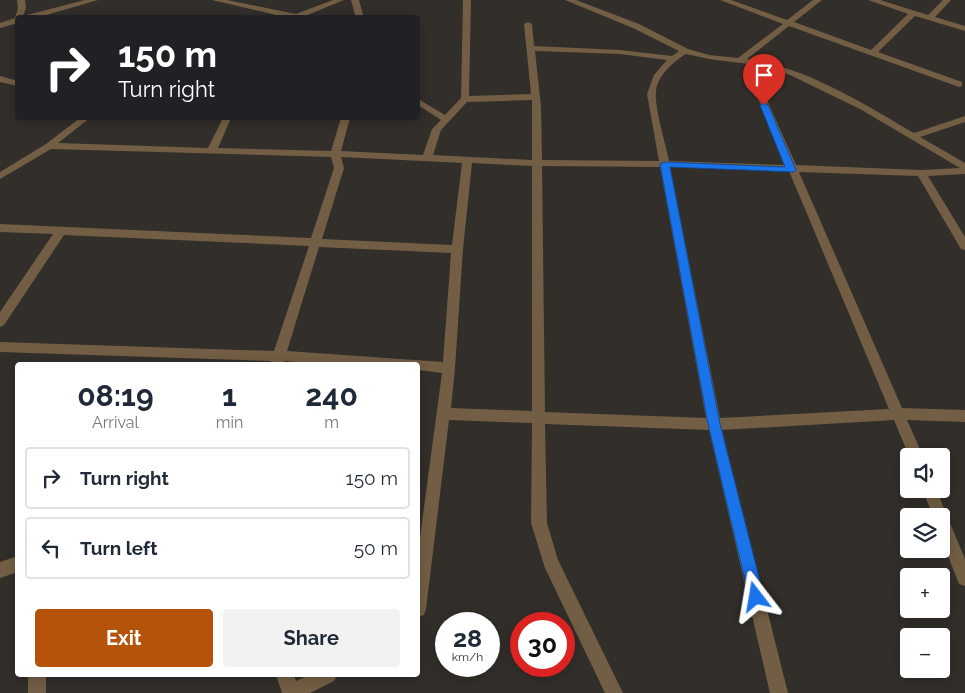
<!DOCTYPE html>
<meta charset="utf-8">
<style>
:root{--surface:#fff;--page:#f2f2f3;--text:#1f2937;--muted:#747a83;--line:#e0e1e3;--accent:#b45309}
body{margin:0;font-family:Raleway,sans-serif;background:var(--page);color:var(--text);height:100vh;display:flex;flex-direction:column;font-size:19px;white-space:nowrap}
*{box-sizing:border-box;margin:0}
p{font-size:16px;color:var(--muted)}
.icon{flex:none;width:28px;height:28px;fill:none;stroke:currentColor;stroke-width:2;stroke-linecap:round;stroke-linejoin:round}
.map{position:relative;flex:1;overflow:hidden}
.sheet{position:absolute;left:15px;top:362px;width:405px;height:315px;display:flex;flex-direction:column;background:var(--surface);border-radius:5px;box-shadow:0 2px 12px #0003}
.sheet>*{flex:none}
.top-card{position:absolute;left:15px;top:15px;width:405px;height:105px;border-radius:5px;box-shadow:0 2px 12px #0003;background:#202124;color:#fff;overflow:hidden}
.tools{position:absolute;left:900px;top:448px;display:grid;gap:10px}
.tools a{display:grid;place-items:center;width:50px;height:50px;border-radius:5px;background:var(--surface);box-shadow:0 2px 12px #0003;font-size:25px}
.speed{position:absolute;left:435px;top:612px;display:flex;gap:10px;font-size:25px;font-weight:700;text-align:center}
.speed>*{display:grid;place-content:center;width:65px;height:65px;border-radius:50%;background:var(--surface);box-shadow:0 2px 12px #0003;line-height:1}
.speed small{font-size:12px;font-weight:400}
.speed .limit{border:8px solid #d22;background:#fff;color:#111}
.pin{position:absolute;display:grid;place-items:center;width:42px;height:42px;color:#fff;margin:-51px -21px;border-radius:50% 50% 50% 0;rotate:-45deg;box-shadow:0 0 5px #0007}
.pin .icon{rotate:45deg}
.me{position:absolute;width:55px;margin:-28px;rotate:346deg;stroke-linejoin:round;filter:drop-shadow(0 0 4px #0008)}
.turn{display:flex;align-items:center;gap:18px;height:105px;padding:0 20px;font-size:22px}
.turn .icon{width:65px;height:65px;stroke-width:2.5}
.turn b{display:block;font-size:35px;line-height:42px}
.eta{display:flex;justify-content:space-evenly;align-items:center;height:85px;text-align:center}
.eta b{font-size:30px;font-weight:700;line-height:35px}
.action{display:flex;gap:10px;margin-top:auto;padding:10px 20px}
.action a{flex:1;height:58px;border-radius:5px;background:var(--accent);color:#fff;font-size:20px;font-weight:700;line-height:58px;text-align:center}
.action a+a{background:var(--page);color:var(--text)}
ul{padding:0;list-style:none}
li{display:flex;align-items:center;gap:15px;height:62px;margin:0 10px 8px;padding:0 10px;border:2px solid var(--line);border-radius:5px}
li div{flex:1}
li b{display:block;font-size:19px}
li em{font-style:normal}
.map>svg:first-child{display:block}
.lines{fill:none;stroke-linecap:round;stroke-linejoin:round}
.street{fill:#725e44;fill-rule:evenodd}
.route{fill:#1a73e8;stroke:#114b97}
</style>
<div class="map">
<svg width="965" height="693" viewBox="0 0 965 693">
<rect width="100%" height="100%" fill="#322e2a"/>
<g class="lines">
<path class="street" d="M17,0H25L26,8L23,16L85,0H98L36,18H18V23L0,28V23L15,18L18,8Z
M212,0H227L296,14L333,0H344L300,18H289Z
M351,0H359L364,18H356Z
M463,0H471L469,96L531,94L524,24L528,22L532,24L534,46L620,50L672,56L679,51L633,28L565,0H576L639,24L688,49L709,55L738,58L783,24L720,0H731L787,20L813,0H822L794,22L871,50L908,14L868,0H880L928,15L943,0H951L935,17L965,26V31L915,16L878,52L962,82V86L959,87L789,26L747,59C806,67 863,103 914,133L965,116V122L920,137L965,163V174L928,176L965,237V250L961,249L918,176L799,172L902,408L965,410V422L907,420L923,456H909L894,420L722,430L788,693H770L709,430L545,424L547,523L558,560L623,693H605L545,568L531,523L532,423L449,420L426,609L424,615L418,617V552L442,373L418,370V365H336L284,361L282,365H270L271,361L0,352V342L274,351L309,246L64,235L4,325L0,327V312L53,234L0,232V224L311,238L334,168L331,157L51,149L0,179V172L46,144L80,118H90L58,143L208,148L223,118H231L218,148L331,151L341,118H350L341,151L423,155L432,129L441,120L418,105V99L445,115L461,98ZM535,51L620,54L667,60L654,75L647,94L659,161L542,160L541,106ZM686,54L709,59L764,66L790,75L860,109L960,168L921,170L796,165L762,89L758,86L754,89L786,165L669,161C666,145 654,106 656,92C657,76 673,62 686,54ZM532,100V160L433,155L441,130L467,102ZM341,157L462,163L452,245L322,239L344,168ZM472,163L532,166V411L451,408L455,368L463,249ZM542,166L660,167L706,418L545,412ZM670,167L789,171L889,409L720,418ZM319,247L451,253L443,362L287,351Z
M0,76L18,81V86L0,82Z
M922,489H936L965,559V586L959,584L941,538V516H933Z
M18,556V572L0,578V562Z
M28,675H46V693H28Z
M276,675H294L296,681L309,675H337L334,681L310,693H282Z"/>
</g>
<path class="route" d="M764,103L768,105L796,170L794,172L670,167L720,424L764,597L761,602L756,604L751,602L749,597L708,424L660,164L665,162L785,167L760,105Z"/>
</svg>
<div class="tools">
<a><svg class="icon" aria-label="sound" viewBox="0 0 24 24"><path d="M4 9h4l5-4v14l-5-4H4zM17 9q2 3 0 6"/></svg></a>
<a><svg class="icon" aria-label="layers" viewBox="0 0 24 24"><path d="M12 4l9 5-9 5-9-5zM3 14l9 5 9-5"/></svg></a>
<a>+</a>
<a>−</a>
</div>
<div class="speed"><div>28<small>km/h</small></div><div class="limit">30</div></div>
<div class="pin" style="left:764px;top:105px;background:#d93025"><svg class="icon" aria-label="arrive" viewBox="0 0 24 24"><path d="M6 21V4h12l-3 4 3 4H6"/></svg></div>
<svg class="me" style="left:756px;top:597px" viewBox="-20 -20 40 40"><path d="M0-17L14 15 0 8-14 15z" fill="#1a73e8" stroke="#fff" stroke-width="4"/></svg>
<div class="top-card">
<div class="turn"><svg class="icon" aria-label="right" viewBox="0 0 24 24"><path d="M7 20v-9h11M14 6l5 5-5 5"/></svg><div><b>150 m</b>Turn right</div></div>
</div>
<section class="sheet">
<div class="eta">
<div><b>08:19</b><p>Arrival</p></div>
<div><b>1</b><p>min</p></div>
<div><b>240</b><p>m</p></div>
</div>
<ul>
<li><svg class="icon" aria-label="right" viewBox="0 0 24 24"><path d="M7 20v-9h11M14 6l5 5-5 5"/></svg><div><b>Turn right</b></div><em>150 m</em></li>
<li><svg class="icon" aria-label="left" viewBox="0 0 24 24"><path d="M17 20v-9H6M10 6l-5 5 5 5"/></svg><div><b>Turn left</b></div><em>50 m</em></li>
</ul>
<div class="action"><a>Exit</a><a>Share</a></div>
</section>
</div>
